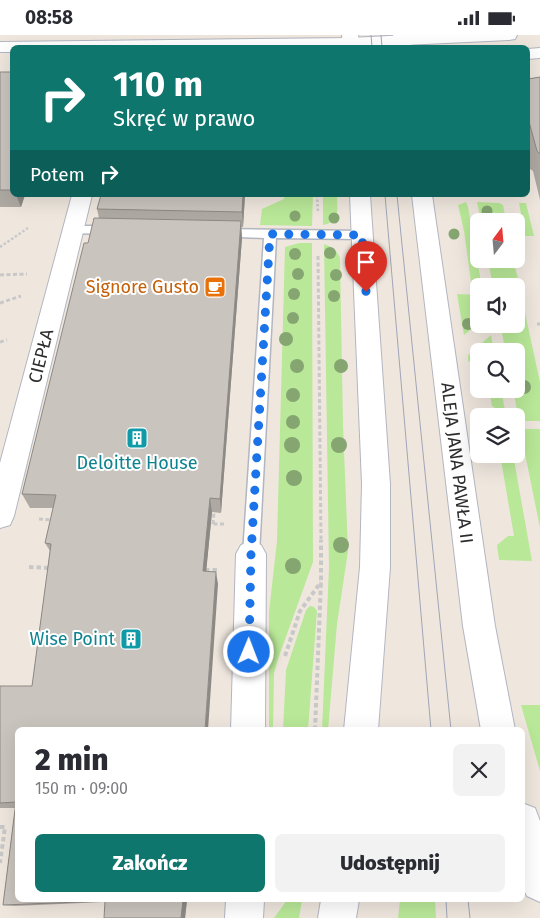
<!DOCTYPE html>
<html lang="pl">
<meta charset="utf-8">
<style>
:root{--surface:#fff;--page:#f2f2f3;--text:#2b2b33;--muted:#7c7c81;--accent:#0f766e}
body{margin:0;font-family:"Fira Sans",sans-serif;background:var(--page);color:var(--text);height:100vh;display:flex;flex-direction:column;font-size:19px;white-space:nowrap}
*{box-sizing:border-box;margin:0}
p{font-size:16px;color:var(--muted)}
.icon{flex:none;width:28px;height:28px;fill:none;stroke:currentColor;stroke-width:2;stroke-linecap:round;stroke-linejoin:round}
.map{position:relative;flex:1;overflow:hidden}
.details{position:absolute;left:15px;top:692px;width:510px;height:175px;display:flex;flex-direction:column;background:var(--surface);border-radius:8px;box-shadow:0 5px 20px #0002}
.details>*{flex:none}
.banner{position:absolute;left:10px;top:10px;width:520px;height:152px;border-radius:8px;box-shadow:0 5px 20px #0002;background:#0f766e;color:#fff;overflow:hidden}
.needle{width:32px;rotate:16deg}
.buttons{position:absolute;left:470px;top:178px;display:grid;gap:10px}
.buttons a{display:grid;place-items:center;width:55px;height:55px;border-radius:8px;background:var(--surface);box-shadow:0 5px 20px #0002;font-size:25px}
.pin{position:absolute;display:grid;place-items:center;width:42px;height:42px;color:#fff;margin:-51px -21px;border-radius:50% 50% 50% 0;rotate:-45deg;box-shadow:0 0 5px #0007}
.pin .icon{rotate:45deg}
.me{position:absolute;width:55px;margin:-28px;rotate:1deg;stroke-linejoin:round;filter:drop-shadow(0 0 4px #0008)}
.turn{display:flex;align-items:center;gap:18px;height:105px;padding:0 20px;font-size:22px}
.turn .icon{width:65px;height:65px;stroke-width:2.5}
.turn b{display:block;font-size:35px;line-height:42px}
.then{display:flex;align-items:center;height:48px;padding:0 20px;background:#0003;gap:10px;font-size:19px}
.round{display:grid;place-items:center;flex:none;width:52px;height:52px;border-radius:8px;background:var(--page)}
.headline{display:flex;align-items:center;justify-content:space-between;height:85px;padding:0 20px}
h1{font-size:30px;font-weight:800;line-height:38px}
.action{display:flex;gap:10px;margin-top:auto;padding:10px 20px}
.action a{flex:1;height:58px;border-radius:8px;background:var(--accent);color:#fff;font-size:20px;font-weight:800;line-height:58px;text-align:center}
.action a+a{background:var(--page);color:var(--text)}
.status{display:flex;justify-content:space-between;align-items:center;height:35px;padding:0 25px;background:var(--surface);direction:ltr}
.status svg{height:14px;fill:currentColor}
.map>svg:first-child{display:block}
.green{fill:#b9e898}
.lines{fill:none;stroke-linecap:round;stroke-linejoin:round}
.service-casing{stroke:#b2b6c1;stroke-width:3}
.minor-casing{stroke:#b2b6c1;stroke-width:2}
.tertiary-casing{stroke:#b2b6c1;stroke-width:2}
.secondary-casing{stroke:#b2b6c1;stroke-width:2}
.path-far2{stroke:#c8c8c8;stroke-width:2.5;stroke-dasharray:2.5 2;stroke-linecap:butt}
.path-far1{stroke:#c8c8c8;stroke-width:3;stroke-dasharray:4 2.5;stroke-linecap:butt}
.path{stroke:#c8c8c8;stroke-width:4;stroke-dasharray:4.5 3;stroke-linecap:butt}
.service{fill:#fff;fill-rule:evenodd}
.minor{fill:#fff;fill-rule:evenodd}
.tertiary{fill:#fff;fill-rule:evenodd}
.secondary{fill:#fff;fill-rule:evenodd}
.tram{stroke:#a0a5b8;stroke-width:1}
.tree{fill:#85a571}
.wall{fill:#aea9a3}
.shaded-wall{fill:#8d8985}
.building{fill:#cac4be;stroke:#8d8985}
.route{stroke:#1a73e8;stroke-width:9;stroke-dasharray:0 16.2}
.labels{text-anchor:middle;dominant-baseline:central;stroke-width:4;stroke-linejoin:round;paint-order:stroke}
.food-label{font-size:18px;fill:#c56008;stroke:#fff;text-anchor:end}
.street-label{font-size:18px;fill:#2d2d2d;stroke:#fff}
.culture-label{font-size:18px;fill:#0d838f;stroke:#fff}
</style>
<div class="status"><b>08:58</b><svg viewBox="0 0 49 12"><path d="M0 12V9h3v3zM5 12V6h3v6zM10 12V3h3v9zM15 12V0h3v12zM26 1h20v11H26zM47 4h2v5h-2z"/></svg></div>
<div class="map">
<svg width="540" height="883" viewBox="0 0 540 883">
<rect width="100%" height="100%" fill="#efe7de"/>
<path class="green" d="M284,160H313L312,191L260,190L262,174L284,164Z
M323,160H337C337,175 341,187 323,190Z
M466,167L468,172L481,247H471L464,196L458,170Z
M477,167L499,168L503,170L506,186H481Z
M519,168H526L534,201H525Z
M299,208H312L313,527L278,624L274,638L273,695H269V577L277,506L285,212Z
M324,209C332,212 336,214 340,223L343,390L348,516L337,589L328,695H322L329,532Z
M488,224H513L519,248L492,247Z
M457,259L479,260V288L464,300Z
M524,273L540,347V386H519L513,354H516V316H505L501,291L504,289H516V279Z
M491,300L494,316H479V333L468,326V320Z
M489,354H501L506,381H499L498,375L492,371Z
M520,394H540V493Z
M500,419H513L532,526L499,525L497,510L508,501H514Z
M310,571L314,572L317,576L308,695H283L286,635L306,575Z
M521,670H540V736Z
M287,865H302L299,883H274Z
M400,865H435L436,883H398Z"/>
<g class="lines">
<g class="service-casing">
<path id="service" d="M73,191H112L118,195L112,199L69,198L67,195L69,192Z
M222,194L362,196L368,200L362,204L276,203L259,519L257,524L251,526L245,524L243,519L264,203L218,201L216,198L218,195Z"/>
</g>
<g class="minor-casing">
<path id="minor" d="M72,160H92L14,481L10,490L0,493V428Z
M251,506L261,510L266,519L265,695H231L236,519L241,510Z
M226,865H264L263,883H225Z"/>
</g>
<g class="tertiary-casing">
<path id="tertiary" d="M408,0H517L515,4L509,5L362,12H12V17H0V7L350,3Z
M540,13V23L528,24V14Z"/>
</g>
<g class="secondary-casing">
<path id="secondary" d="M342,0H358L360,12H343Z
M393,0H409L412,12H395Z
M350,160H370L390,449V532L378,695H344L360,532L362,449Z
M412,160H432L495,591L515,695H481L463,591Z
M522,768L535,773L540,786V867L527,861L522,851Z
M321,865H359L356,883H318Z"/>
</g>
<path class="path-far2" d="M317,160L318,177
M0,212L28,193"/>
<path class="path-far1" d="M318,221L321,506
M0,240L27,239
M0,268L21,261
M537,289H540
M0,307L7,305
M39,484L53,485
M207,489H225
M213,489L214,477"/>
<path class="path" d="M29,532L51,533
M205,535H218
M285,621L300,576L321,547
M315,695L321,546V505
M0,792H5L0,828"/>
<use href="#service" class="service"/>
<use href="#minor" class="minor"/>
<use href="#tertiary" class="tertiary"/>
<use href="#secondary" class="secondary"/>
<path class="tram" d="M371,0L372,12
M381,0L382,12
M385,160L431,695
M397,160L451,695
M446,865L447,883
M468,865L470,883"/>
</g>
<g class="tree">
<circle cx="487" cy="176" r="5.5"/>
<circle cx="295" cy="181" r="5.5"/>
<circle cx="334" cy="183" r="5.5"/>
<circle cx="454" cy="199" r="5.5"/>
<circle cx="330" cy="218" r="6"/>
<circle cx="295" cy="219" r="6"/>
<circle cx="298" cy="239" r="6"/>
<circle cx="336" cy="240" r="6"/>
<circle cx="294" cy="259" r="6"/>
<circle cx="334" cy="261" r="6"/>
<circle cx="293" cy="283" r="6"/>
<circle cx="468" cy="289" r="6"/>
<circle cx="286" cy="304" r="7"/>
<circle cx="297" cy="331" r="7"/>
<circle cx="341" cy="331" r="7"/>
<circle cx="524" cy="352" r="7"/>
<circle cx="293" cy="360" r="7"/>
<circle cx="293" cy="387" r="7"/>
<circle cx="292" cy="410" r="8"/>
<circle cx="339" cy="410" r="8"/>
<circle cx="294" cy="443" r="8"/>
<circle cx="341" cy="510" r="8"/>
<circle cx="293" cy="531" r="8"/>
</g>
<path class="wall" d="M0,37H12V160H25L21,172H0Z
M540,42V165L533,136L530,134L528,124V44Z
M101,160H245L243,192H241L242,203L221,478L212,477L206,536L218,549L18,865H187L185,883L105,867L15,871L3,870L15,773H0V651H32L50,516L45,508L53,473H30L22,459L88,208L99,183L97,174Z"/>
<path class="shaded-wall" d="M16,160H25L21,172Z
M243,160H245L243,192L242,177Z
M241,186L242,203L221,478L220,464Z
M210,463L212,477L205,549L203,536Z
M216,537L218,549L208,695H205Z
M183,865H187L185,883H181Z"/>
<path class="building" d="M0,37H12V155H0Z
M540,42V119L537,116L528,83V44Z
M101,160H243L242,177L97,174Z
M94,183L241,186L220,464L210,463L203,536L216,537L205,695H18V865H183L181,883H104L105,866L3,870L16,767L0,768V651H32L51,509L45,508L56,460L22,459L84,208H88Z"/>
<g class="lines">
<path class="route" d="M249,617L251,519L270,199L362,200L366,257"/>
</g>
<defs>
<g id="cafe-square" transform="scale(1.125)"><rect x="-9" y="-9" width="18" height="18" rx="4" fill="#e8710a" stroke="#fff"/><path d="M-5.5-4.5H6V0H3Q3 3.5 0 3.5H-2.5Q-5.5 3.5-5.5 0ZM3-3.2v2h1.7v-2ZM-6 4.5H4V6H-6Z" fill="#fff"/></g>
<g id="building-square" transform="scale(1.125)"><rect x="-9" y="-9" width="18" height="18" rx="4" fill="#0f9aa8" stroke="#fff"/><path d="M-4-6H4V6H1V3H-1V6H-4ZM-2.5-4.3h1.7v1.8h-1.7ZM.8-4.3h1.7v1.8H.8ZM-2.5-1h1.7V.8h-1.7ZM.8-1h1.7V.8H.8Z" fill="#fff"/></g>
</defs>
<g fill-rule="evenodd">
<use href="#cafe-square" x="215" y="252"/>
<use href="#building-square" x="137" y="403"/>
<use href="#building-square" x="131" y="604"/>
</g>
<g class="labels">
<g class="food-label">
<text x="199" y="252">Signore Gusto</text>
</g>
<g class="street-label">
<text transform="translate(41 321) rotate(-76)">CIEPŁA</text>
<text transform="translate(457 428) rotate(83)">ALEJA JANA PAWŁA II</text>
</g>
<g class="culture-label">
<text x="137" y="428">Deloitte House</text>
<text x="115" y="604" text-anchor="end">Wise Point</text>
</g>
</g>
</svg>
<div class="buttons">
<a><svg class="needle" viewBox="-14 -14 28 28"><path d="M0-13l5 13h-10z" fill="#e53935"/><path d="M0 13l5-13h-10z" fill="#7c7c81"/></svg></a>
<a><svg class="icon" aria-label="sound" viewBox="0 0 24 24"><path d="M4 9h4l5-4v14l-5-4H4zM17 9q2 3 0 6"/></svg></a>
<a><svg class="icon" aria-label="search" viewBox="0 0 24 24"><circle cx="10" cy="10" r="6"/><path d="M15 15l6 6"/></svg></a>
<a><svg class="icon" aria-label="layers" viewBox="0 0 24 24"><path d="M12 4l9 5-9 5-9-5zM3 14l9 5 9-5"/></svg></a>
</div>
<div class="pin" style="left:366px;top:257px;background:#d93025"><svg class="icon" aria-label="arrive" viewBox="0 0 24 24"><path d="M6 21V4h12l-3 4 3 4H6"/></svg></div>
<svg class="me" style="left:249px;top:617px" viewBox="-20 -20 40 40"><circle r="17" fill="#1a73e8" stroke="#fff" stroke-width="3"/><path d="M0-11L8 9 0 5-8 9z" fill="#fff"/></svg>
<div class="banner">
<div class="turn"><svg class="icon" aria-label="right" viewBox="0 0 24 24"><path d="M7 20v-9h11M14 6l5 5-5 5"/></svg><div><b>110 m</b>Skręć w prawo</div></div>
<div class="then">Potem<svg class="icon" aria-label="right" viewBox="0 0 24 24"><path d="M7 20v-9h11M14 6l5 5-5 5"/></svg></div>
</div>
<section class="details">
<div class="headline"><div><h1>2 min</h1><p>150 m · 09:00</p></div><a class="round"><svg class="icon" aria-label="close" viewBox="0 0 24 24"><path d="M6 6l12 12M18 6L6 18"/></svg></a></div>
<div class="action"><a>Zakończ</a><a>Udostępnij</a></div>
</section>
</div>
